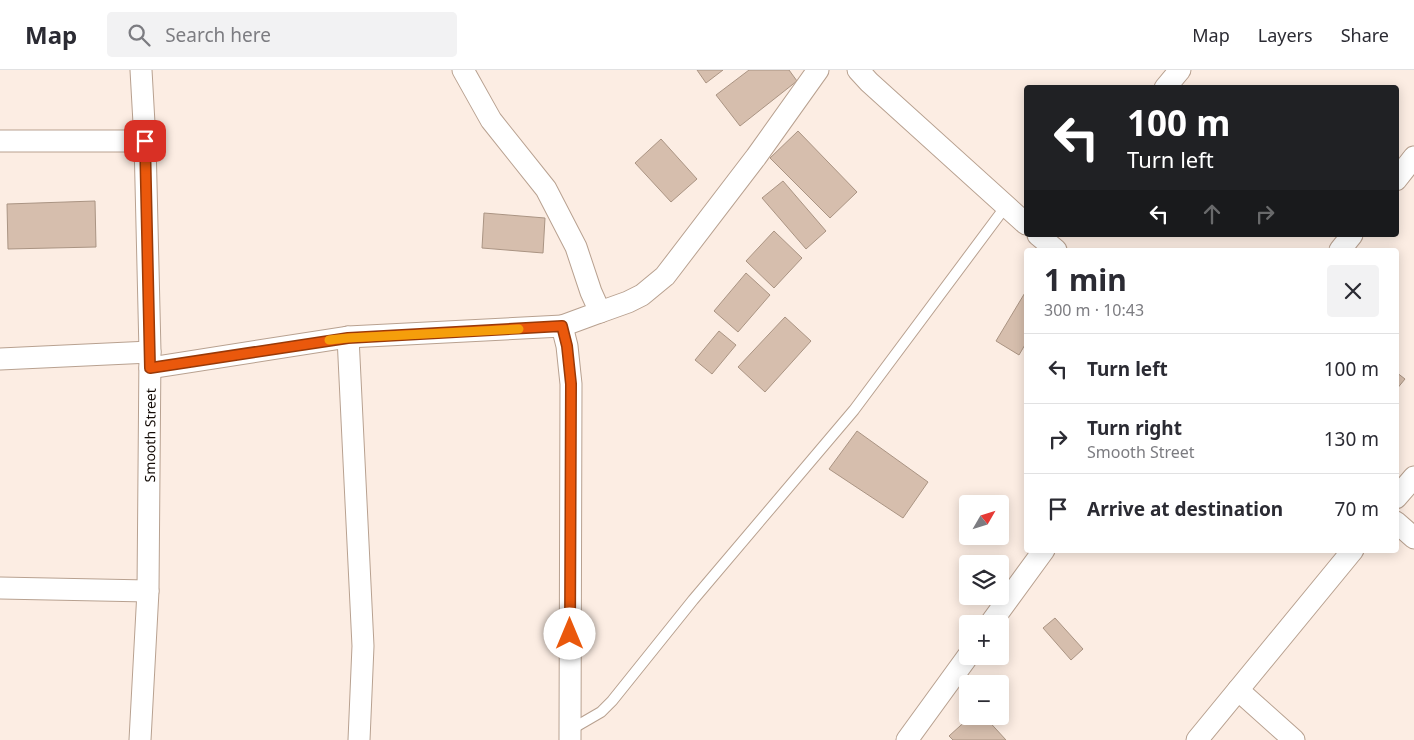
<!DOCTYPE html>
<meta charset="utf-8">
<style>
:root{--surface:#fff;--page:#f2f2f3;--text:#2b2b33;--muted:#7c7c81;--line:#e1e1e2}
body{margin:0;font-family:"Noto Sans",sans-serif;background:var(--page);color:var(--text);height:100vh;display:flex;flex-direction:column;font-size:19px;white-space:nowrap}
*{box-sizing:border-box;margin:0}
p{font-size:16px;color:var(--muted)}
.icon{flex:none;width:28px;height:28px;fill:none;stroke:currentColor;stroke-width:2;stroke-linecap:round;stroke-linejoin:round}
.map{position:relative;flex:1;overflow:hidden}
.panel{position:absolute;left:1024px;top:178px;width:375px;height:305px;display:flex;flex-direction:column;background:var(--surface);border-radius:5px;box-shadow:0 2px 12px #0003}
.panel>*{flex:none}
.banner{position:absolute;left:1024px;top:15px;width:375px;height:152px;border-radius:5px;box-shadow:0 2px 12px #0003;background:#202124;color:#fff;overflow:hidden}
.needle{width:32px;rotate:51deg}
.fabs{position:absolute;left:959px;top:425px;display:grid;gap:10px}
.fabs a{display:grid;place-items:center;width:50px;height:50px;border-radius:5px;background:var(--surface);box-shadow:0 2px 12px #0003;font-size:25px}
.pin{position:absolute;display:grid;place-items:center;width:42px;height:42px;color:#fff;margin:-21px;border-radius:10px;box-shadow:0 2px 8px #0006}
.me{position:absolute;width:55px;margin:-28px;rotate:0deg;stroke-linejoin:round;filter:drop-shadow(0 0 4px #0008)}
.turn{display:flex;align-items:center;gap:18px;height:105px;padding:0 20px;font-size:22px}
.turn .icon{width:65px;height:65px;stroke-width:2.5}
.turn b{display:block;font-size:35px;line-height:42px}
.lanes{display:flex;align-items:center;height:48px;padding:0 20px;background:#0003;justify-content:center;gap:25px;direction:ltr}
.lanes .off{opacity:.35}
.round{display:grid;place-items:center;flex:none;width:52px;height:52px;border-radius:5px;background:var(--page)}
.headline{display:flex;align-items:center;justify-content:space-between;height:85px;padding:0 20px}
h1{font-size:30px;font-weight:700;line-height:38px}
ul{padding:0;list-style:none}
li{display:flex;align-items:center;gap:15px;height:70px;padding:0 20px;border-top:1px solid var(--line)}
li div{flex:1}
li b{display:block;font-size:19px}
li em{font-style:normal}
header{display:flex;align-items:center;gap:30px;box-sizing:border-box;height:70px;padding:0 25px;background:var(--surface);border-bottom:1px solid var(--line)}
header strong{font-size:24px}
nav{display:flex;gap:28px;margin-inline-start:auto;font-size:18px}
.search{width:350px;height:45px;background:var(--page);display:flex;align-items:center;gap:12px;box-sizing:border-box;padding:0 18px;border-radius:5px;color:var(--muted);font-size:19px}
.map>svg:first-child{display:block}
.building{fill:#d6bead;stroke:#aa9483}
.lines{fill:none;stroke-linecap:round;stroke-linejoin:round}
.service-casing{stroke:#b8a190;stroke-width:12}
.minor-casing{stroke:#b8a190;stroke-width:23}
.service{stroke:#fff;stroke-width:10}
.minor{stroke:#fff;stroke-width:21}
.route-casing{stroke:#983908;stroke-width:12}
.route{stroke:#ea580c;stroke-width:9}
.slow{stroke:#f59e0b;stroke-width:9}
.labels{text-anchor:middle;dominant-baseline:central;stroke-width:4.5;stroke-linejoin:round;paint-order:stroke}
.street-label{font-size:14px;fill:#140c07;stroke:#fefefe}
</style>
<header>
<strong>Map</strong>
<div class="search"><svg class="icon" aria-label="search" viewBox="0 0 24 24"><circle cx="10" cy="10" r="6"/><path d="M15 15l6 6"/></svg>Search here</div>
<nav><a>Map</a><a>Layers</a><a>Share</a></nav>
</header>
<div class="map">
<svg width="1414" height="670" viewBox="0 0 1414 670">
<rect width="100%" height="100%" fill="#fcede3"/>
<path class="building" d="M697,0H723L706,13Z
M749,0H789L797,11L740,56L716,25Z
M798,61L857,122L830,148L770,88Z
M661,69L697,109L671,132L635,93Z
M783,111L826,161L806,179L762,128Z
M95,131L96,177L8,179L7,134Z
M484,143L545,148L543,183L482,178Z
M774,161L802,188L774,218L746,191Z
M746,203L770,225L738,262L714,241Z
M1026,221V273L1019,285L996,271Z
M785,247L811,271L765,322L738,297Z
M719,261L736,275L712,304L695,290Z
M1396,302L1405,309L1396,320Z
M857,361L928,412L903,448L829,399Z
M1055,548L1083,579L1071,590L1043,558Z
M971,646H984L1006,670H953L949,666Z"/>
<g class="lines">
<g class="service-casing">
<path id="service" d="M570,660L601,642L612,631L693,530L854,340L1006,136"/>
</g>
<g class="minor-casing">
<g id="minor">
<path d="M463,0L491,50L546,119L576,177L591,222L600,242L562,256"/>
<path d="M858,0L869,12L1026,154"/>
<path d="M1165,18L1180,0"/>
<path d="M0,71H145"/>
<path d="M1396,110L1414,87"/>
<path d="M1038,165L1056,180"/>
<path d="M1340,180L1352,165"/>
<path d="M600,242L628,232L642,225L665,206L756,87L818,0"/>
<path d="M348,267L363,576L359,670"/>
<path d="M0,289L150,282"/>
<path d="M150,298L348,267L562,256L567,276L571,314L570,670"/>
<path d="M1396,428L1414,407"/>
<path d="M1396,452L1414,468"/>
<path d="M0,518L148,521"/>
<path d="M990,554L1044,480"/>
<path d="M1238,620L1294,670"/>
<path id="s1" d="M140,670L148,521L150,282L145,71L141,0"/>
<path d="M907,670L968,586"/>
<path d="M1197,670L1353,480"/>
</g>
</g>
<use href="#service" class="service"/>
<use href="#minor" class="minor"/>
</g>
<g class="lines">
<g class="route-casing">
<path id="route" d="M145,71L150,298L348,268L562,256L567,276L571,314L570,564"/>
</g>
<use href="#route" class="route"/>
<path class="slow" d="M329,270L348,268L519,259"/>
</g>
<g class="labels">
<g class="street-label">
<text stroke="none"><textPath href="#s1" startOffset="305">Smooth Street</textPath></text>
</g>
</g>
</svg>
<div class="fabs">
<a><svg class="needle" viewBox="-14 -14 28 28"><path d="M0-13l5 13h-10z" fill="#e53935"/><path d="M0 13l5-13h-10z" fill="#7c7c81"/></svg></a>
<a><svg class="icon" aria-label="layers" viewBox="0 0 24 24"><path d="M12 4l9 5-9 5-9-5zM3 14l9 5 9-5"/></svg></a>
<a>+</a>
<a>−</a>
</div>
<div class="pin" style="left:145px;top:71px;background:#d93025"><svg class="icon" aria-label="arrive" viewBox="0 0 24 24"><path d="M6 21V4h12l-3 4 3 4H6"/></svg></div>
<svg class="me" style="left:570px;top:564px" viewBox="-20 -20 40 40"><circle r="19" fill="#fff"/><path d="M0-13L10 11 0 6-10 11z" fill="#ea580c"/></svg>
<div class="banner">
<div class="turn"><svg class="icon" aria-label="left" viewBox="0 0 24 24"><path d="M17 20v-9H6M10 6l-5 5 5 5"/></svg><div><b>100 m</b>Turn left</div></div>
<div class="lanes"><svg class="icon" aria-label="left" viewBox="0 0 24 24"><path d="M17 20v-9H6M10 6l-5 5 5 5"/></svg><svg class="icon off" aria-label="ahead" viewBox="0 0 24 24"><path d="M12 20V5M6 11l6-6 6 6"/></svg><svg class="icon off" aria-label="right" viewBox="0 0 24 24"><path d="M7 20v-9h11M14 6l5 5-5 5"/></svg></div>
</div>
<section class="panel">
<div class="headline"><div><h1>1 min</h1><p>300 m · 10:43</p></div><a class="round"><svg class="icon" aria-label="close" viewBox="0 0 24 24"><path d="M6 6l12 12M18 6L6 18"/></svg></a></div>
<ul>
<li><svg class="icon" aria-label="left" viewBox="0 0 24 24"><path d="M17 20v-9H6M10 6l-5 5 5 5"/></svg><div><b>Turn left</b></div><em>100 m</em></li>
<li><svg class="icon" aria-label="right" viewBox="0 0 24 24"><path d="M7 20v-9h11M14 6l5 5-5 5"/></svg><div><b>Turn right</b><p>Smooth Street</p></div><em>130 m</em></li>
<li><svg class="icon" aria-label="arrive" viewBox="0 0 24 24"><path d="M6 21V4h12l-3 4 3 4H6"/></svg><div><b>Arrive at destination</b></div><em>70 m</em></li>
</ul>
</section>
</div>
